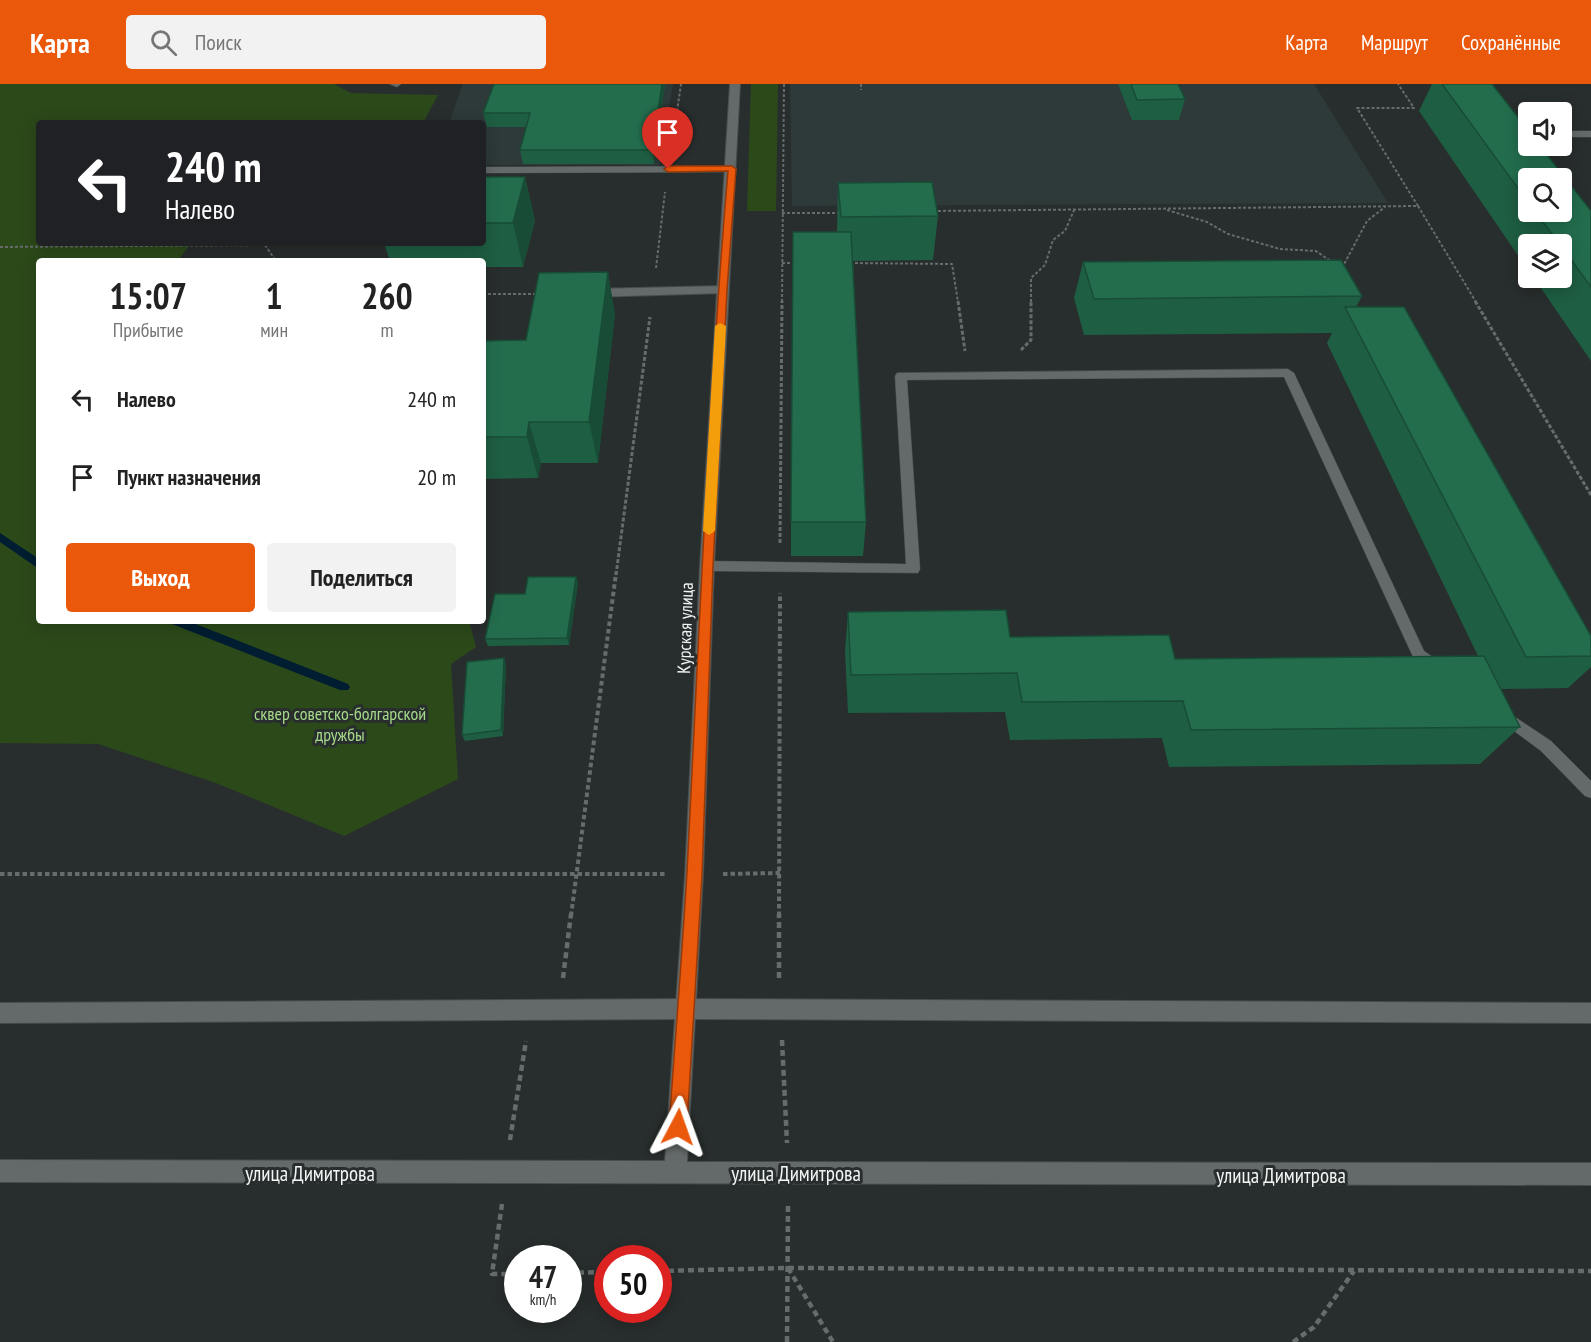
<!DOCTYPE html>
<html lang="ru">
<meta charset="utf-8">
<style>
:root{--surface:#fff;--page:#f2f2f2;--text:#222;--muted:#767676;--accent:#ea580c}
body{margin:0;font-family:"PT Sans Narrow",sans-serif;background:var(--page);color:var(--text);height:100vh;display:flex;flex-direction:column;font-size:22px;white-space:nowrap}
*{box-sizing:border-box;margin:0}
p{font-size:20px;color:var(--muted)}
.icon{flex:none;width:33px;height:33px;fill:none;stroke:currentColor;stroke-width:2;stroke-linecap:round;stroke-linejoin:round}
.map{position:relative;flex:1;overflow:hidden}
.drawer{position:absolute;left:36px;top:174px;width:450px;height:366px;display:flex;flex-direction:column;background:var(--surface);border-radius:6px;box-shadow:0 3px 15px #0003}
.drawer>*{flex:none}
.banner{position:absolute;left:36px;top:36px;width:450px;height:126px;border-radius:6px;box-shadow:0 3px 15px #0003;background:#202124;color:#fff;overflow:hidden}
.buttons{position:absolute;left:1518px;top:18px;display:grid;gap:12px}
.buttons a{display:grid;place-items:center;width:54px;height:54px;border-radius:6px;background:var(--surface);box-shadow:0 3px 15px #0003;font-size:30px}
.speed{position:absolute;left:504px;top:1161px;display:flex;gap:12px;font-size:30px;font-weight:700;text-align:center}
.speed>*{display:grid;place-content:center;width:78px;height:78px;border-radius:50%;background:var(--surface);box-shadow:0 3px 15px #0003;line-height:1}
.speed small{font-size:15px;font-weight:400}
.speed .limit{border:9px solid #d22;background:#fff;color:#111}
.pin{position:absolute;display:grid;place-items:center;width:51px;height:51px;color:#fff;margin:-62px -26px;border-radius:50% 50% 50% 0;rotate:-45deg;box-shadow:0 0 6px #0007}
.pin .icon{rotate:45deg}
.me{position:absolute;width:66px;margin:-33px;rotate:4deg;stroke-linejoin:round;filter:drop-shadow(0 0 4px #0008)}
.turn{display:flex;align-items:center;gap:21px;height:126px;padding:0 30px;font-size:27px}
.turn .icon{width:78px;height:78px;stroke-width:2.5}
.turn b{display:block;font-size:42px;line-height:51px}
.eta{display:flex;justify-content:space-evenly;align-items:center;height:102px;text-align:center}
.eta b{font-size:36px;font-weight:800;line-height:42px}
.cta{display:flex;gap:12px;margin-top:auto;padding:12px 30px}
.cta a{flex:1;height:69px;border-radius:6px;background:var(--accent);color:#fff;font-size:24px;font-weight:800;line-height:69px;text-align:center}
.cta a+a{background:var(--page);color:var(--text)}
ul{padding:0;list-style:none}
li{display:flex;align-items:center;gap:18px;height:78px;padding:0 30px}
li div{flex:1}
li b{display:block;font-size:22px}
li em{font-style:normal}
header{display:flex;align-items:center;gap:36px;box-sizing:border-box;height:84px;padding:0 30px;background:var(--accent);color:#fff}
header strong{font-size:28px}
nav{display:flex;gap:33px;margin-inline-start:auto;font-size:21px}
.search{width:420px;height:54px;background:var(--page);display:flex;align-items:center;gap:15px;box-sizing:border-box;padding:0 21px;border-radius:6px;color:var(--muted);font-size:22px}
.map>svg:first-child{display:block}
.built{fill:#2d3a39}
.green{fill:#2c491a}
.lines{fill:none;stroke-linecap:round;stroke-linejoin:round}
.stream{fill:#001d31;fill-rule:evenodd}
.service-casing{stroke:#474c4b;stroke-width:1}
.minor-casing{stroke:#474c4b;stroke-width:2}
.secondary-casing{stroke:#474c4b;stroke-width:2}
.path-far3{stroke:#666c6b;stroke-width:2;stroke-dasharray:3 2;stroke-linecap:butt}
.path-far2{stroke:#666c6b;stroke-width:3;stroke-dasharray:4 2;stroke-linecap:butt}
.path-far1{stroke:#666c6b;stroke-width:4;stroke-dasharray:4.5 3;stroke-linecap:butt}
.path{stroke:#666c6b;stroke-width:4.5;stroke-dasharray:6 4;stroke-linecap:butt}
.service{fill:#646a69;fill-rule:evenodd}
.minor{fill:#646a69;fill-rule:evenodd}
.secondary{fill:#646a69;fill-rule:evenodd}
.wall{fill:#1e5e42;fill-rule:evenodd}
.shaded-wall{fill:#184c36}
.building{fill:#236d4d;stroke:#184c36;stroke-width:1.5}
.route{fill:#ea580c;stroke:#983908;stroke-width:1.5}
.slow{fill:#f59e0b}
.labels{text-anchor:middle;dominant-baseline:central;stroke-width:6;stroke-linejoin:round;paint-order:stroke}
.street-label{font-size:18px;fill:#f1f5f4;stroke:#282e2d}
.park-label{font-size:18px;fill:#a6d989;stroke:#282e2d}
.near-street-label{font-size:21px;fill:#f1f5f4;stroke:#282e2d}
</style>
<header>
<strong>Карта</strong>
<div class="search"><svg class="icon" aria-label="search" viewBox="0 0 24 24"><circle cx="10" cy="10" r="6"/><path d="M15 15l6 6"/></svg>Поиск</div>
<nav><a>Карта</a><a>Маршрут</a><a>Сохранённые</a></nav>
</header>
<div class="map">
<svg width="1591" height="1258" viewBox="0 0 1591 1258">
<rect width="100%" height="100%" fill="#282e2d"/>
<path class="built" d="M463,0H673L660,81H483V39H449Z
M790,0H1314L1388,119L792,122Z"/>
<path class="green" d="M0,0H334L351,9L438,11L423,39H39V159H191L178,177H39V537H469L476,563L451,580L458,695L344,752L216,699L98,660L0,659Z
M751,0H778L776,127H747Z"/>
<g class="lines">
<path class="stream" d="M0,449L39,475V485L0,458Z
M170,537H188L348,600L350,603L348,606H340L172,540Z"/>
<g class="service-casing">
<path id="service" d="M390,0H401L397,3Z
M1562,47H1591V53H1562Z
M483,83L732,82L737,85L732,88L483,89Z
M1288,285L1294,289L1424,567L1443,580L1445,584L1443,588H1433L1414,575L1284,293L907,296L920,485L918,489L707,487L700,482L707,477L906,480L895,292L897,289Z
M1503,625L1551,657L1591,697V714L1585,712L1541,667L1498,635L1495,631L1498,627Z"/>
</g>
<g class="minor-casing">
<path id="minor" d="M722,202L728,206L726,209L591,213L585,209L591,205Z
M686,915L1591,919V939L686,935L0,939V919Z"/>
</g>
<g class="secondary-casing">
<path id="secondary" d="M730,0H740L714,482L703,791L687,1078L1591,1079V1101L0,1098V1076L665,1077L685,791L700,482Z"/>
</g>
<path class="path-far3" d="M861,0V6
M672,62L681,0
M1418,122L1476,218
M1167,126L1207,138L1228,150L1280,165L1316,167L1332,178
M933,127L1418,122L1357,24H1414L1398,0
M782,129H841
M0,163L265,161L276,177
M782,179H797
M850,179L952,180L958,218
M656,184L665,108
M1342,184L1367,137L1385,123
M483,210H538
M782,218L784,0
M1031,218V194L1045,181L1053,156L1065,147L1074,126"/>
<path class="path-far2" d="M958,217L965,267
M1475,217L1591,411
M1021,266L1031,256V217
M780,459L782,217
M616,491L650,233"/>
<path class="path-far1" d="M0,790H665
M723,790L780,789
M571,832L616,489
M779,832L780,509"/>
<path class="path" d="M563,894L571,830
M779,894V830
M782,956L787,1059
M510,1056L526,957
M502,1120L492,1190H518
M788,1184L833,1258
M658,1187L787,1184L1591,1187
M568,1189L608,1188
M787,1258L788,1121
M1293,1258L1314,1243L1354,1187"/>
<use href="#service" class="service"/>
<use href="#minor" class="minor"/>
<use href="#secondary" class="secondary"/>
</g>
<path class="wall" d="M665,0L654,80H523L520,66L526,43H487L483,29Z
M1118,0H1178L1185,15L1179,36H1132Z
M1432,0H1492L1591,127V277L1534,194H1562V160H1528V186L1419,27ZM1528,94L1562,128H1528Z
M483,93H525L535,137L523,183H483V177H390L384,159H483Z
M838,99L938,132L933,176L853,177L866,438L863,472H791V438L837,148Z
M1083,178L1362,212L1356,223L1591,552V583L1568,604L1501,605L1520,643L1480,680L1169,683L1162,654L1010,656L1005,628L848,629L845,568L848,528L1010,553L1175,575L1478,572L1327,259L1332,249L1084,251L1074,214Z
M615,230L598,379H541L538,394L483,395V257L526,256Z
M576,493L578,499L569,561L488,562L485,555L525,510Z
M504,574L506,581L503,652L465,657L462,651Z"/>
<path class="shaded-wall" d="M662,0H665L654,80L652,66Z
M525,93L535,137L523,183L513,139Z
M608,188L615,230L598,379L589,338Z
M529,338L541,379L538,394L527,353Z
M576,493L578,499L569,561L567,554Z
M504,574L506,581L503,652L501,646Z"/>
<path class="building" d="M494,0H662L652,66H520L530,29H483Z
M1131,0H1178L1185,15L1137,16Z
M1442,0H1492L1528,46V62H1540L1591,127V203L1562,163V160H1560L1535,128H1562V94H1528V118Z
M483,93H525L513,139H483Z
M932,98L938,132L841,133L838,99Z
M793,148H851L866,438H791Z
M1341,176L1362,212L1094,215L1083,178Z
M608,188L589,338H529L527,353H483V257L526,256L539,189Z
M1345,223H1404L1591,552V572L1526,573Z
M528,493H576L567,554L485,555L495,510H525Z
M1006,526L1010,553L1169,551L1175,575L1484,572L1520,643L1191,646L1183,617L1022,618L1017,589L851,591L848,528Z
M504,574L501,646L462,651L467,578Z"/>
<path class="route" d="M732,82L736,85L727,206L713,482L702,791L687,1043L684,1049L678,1052L672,1049L669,1043C675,958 682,873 687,788C699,555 708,321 728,87L668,88L664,85L668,82Z"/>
<path class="slow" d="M720,239L726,242L715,447L709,451L703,447L715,242Z"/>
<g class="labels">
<g class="street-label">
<text transform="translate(685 544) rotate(-88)">Курская улица</text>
</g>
<g class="park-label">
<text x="340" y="629">сквер советско-болгарской<tspan x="340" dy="21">дружбы</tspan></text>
</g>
<g class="near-street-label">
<text x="310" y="1089">улица Димитрова</text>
<text x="796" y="1089">улица Димитрова</text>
<text x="1281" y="1091">улица Димитрова</text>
</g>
</g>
</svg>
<div class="buttons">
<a><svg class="icon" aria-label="sound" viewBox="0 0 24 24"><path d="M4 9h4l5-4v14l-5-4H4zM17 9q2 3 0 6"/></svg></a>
<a><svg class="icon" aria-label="search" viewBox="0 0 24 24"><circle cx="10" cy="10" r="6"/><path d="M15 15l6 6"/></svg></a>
<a><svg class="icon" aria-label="layers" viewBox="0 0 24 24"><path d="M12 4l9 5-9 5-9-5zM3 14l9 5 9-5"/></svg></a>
</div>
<div class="speed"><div>47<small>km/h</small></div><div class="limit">50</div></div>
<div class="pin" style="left:668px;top:85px;background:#d93025"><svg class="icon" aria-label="arrive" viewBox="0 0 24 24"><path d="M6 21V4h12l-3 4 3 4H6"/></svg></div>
<svg class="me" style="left:678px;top:1043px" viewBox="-20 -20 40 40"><path d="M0-17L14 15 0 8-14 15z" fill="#ea580c" stroke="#fff" stroke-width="4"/></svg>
<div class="banner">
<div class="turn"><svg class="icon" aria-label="left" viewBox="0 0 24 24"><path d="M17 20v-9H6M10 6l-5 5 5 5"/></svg><div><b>240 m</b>Налево</div></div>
</div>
<section class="drawer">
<div class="eta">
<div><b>15:07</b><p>Прибытие</p></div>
<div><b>1</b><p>мин</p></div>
<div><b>260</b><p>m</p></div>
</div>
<ul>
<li><svg class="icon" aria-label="left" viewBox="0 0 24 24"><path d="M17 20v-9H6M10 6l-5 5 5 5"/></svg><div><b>Налево</b></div><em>240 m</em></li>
<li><svg class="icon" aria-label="arrive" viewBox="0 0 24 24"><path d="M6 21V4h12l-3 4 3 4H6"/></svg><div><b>Пункт назначения</b></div><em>20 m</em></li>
</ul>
<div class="cta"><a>Выход</a><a>Поделиться</a></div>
</section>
</div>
